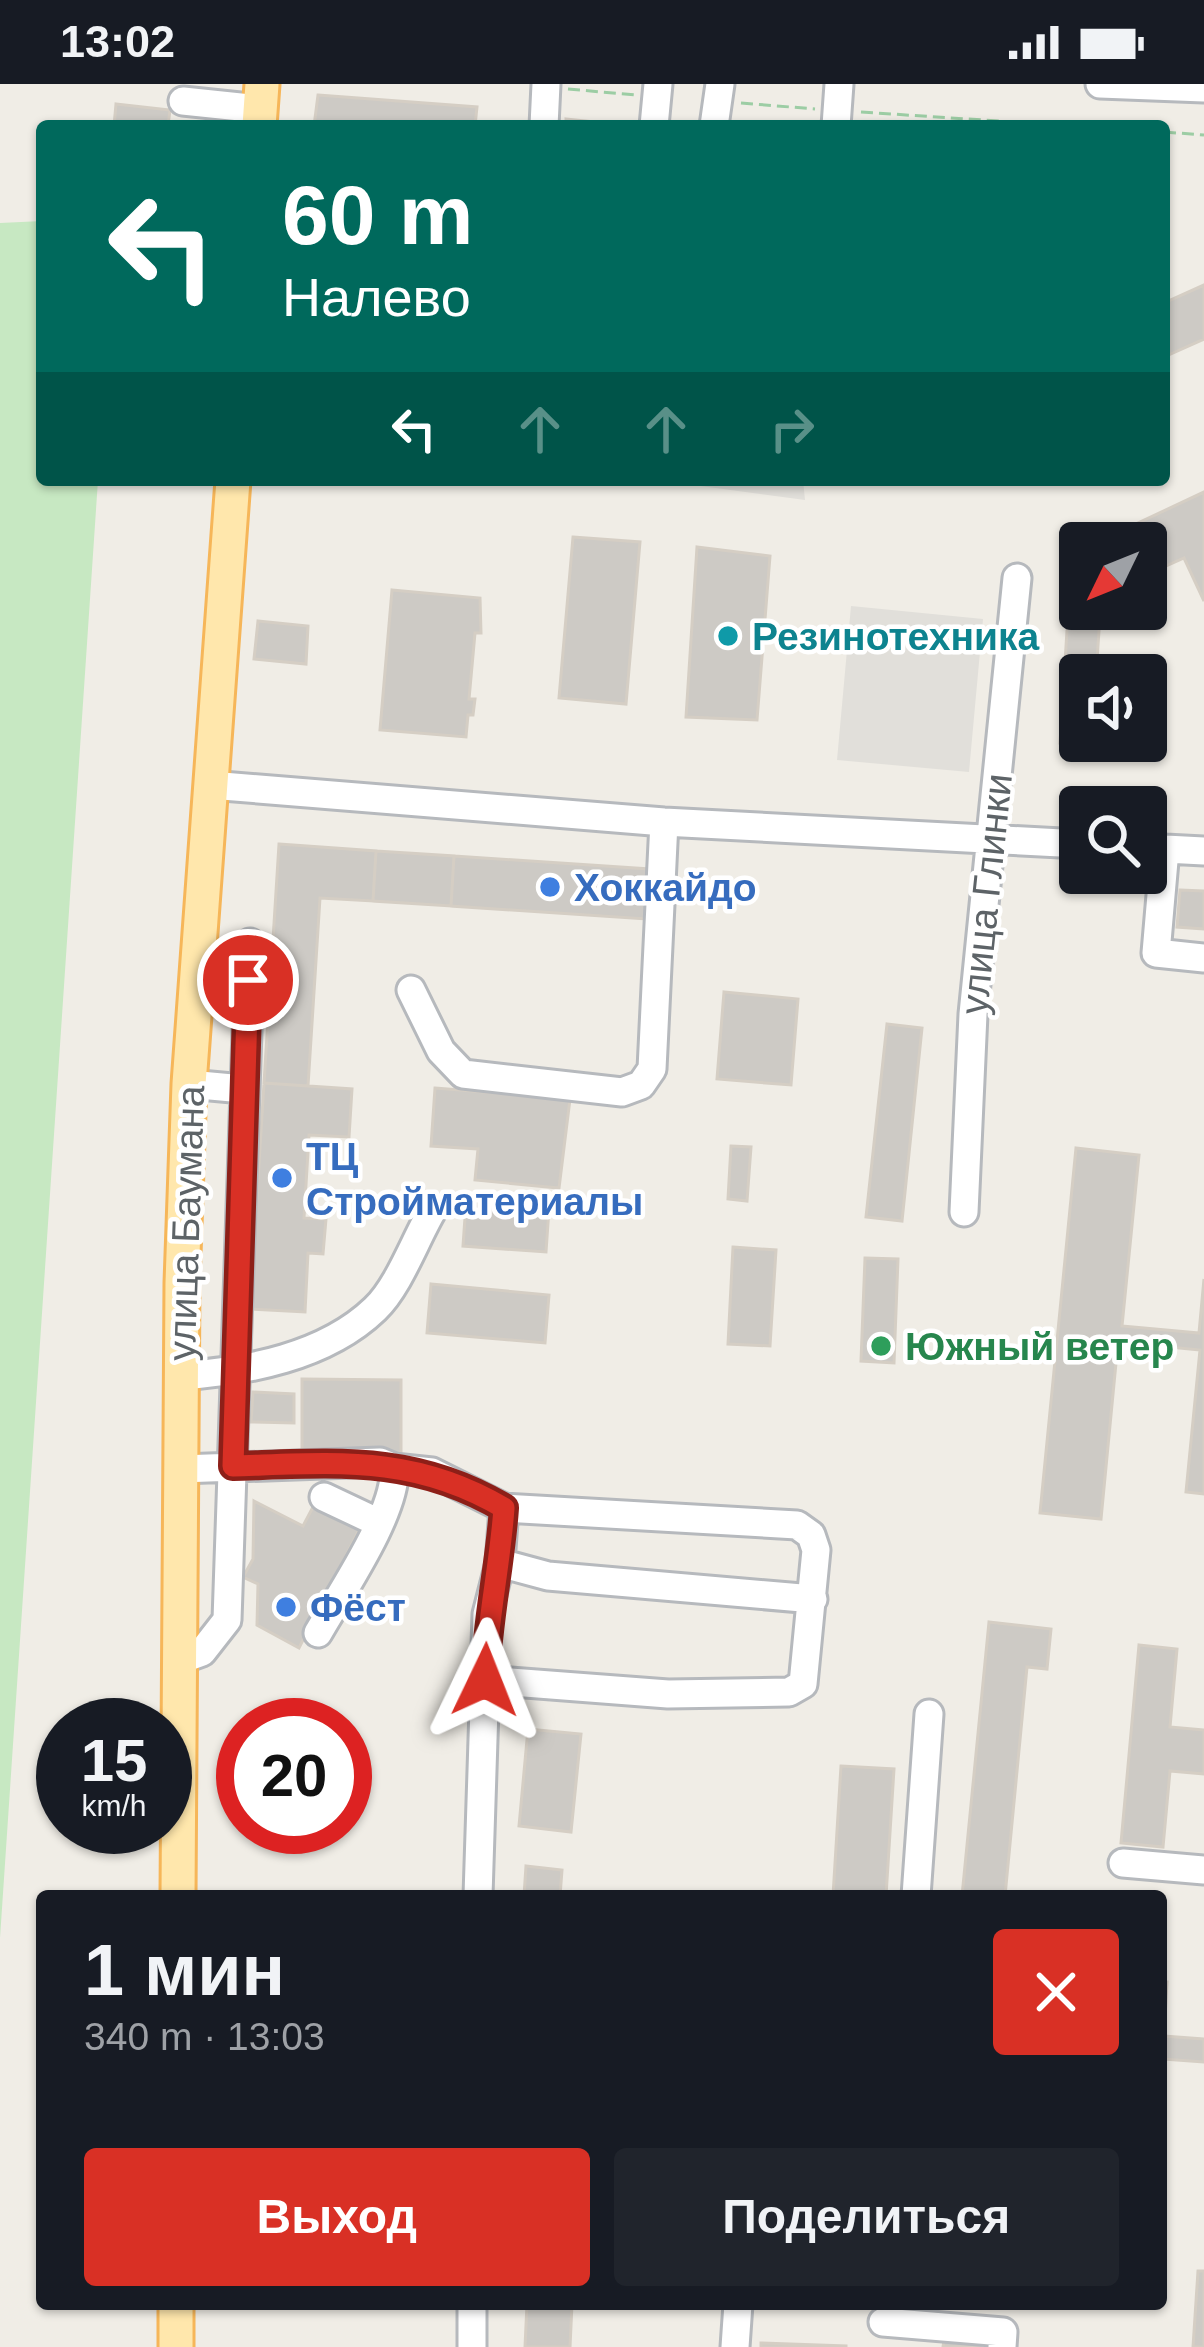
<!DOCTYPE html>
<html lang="ru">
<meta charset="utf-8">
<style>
:root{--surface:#171b24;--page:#20242c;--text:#f1f3f6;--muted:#9ea1a6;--accent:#d93025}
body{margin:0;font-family:Arial,sans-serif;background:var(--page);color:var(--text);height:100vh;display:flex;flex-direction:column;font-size:45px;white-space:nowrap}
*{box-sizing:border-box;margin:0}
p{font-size:39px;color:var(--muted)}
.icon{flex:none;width:66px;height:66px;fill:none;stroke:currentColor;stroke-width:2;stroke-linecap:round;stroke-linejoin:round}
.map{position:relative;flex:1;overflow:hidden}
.details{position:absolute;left:36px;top:1806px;width:1131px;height:420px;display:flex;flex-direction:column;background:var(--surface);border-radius:12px;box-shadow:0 3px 9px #0004}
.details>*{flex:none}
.hud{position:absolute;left:36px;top:36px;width:1134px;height:366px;border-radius:12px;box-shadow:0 3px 9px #0004;background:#00695c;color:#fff;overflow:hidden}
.needle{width:78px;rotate:227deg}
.tools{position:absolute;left:1059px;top:438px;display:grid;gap:24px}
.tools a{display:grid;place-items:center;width:108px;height:108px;border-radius:12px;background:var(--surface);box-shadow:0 3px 9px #0004;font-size:60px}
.speed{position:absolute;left:36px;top:1614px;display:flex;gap:24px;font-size:60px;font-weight:700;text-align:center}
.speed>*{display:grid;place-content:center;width:156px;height:156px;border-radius:50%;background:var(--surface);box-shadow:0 3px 9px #0004;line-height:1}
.speed small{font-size:30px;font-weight:400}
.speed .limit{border:18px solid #d22;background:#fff;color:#111}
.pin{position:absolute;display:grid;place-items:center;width:102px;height:102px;color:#fff;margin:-51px;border:6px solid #fff;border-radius:50%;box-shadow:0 3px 12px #0007}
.me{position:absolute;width:132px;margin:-66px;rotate:2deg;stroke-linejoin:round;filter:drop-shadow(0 0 9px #0008)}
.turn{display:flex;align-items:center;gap:42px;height:252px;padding:0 48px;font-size:54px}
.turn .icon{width:156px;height:156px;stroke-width:2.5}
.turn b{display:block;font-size:84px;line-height:102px}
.lanes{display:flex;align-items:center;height:114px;padding:0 48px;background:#0003;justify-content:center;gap:60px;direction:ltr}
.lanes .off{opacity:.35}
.round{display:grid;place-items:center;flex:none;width:126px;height:126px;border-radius:12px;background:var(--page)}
.head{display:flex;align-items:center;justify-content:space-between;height:204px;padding:0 48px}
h1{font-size:72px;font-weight:600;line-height:90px}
.cta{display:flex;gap:24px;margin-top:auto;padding:24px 48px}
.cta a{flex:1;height:138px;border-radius:12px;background:var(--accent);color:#fff;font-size:48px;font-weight:600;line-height:138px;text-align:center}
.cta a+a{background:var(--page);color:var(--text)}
.status{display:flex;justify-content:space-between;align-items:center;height:84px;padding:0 60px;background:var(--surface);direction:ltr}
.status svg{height:33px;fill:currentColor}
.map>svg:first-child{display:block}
.industrial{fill:#e1dfda}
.green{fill:#c7e8c2}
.building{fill:#cdcac5;stroke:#d5cec4;stroke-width:3}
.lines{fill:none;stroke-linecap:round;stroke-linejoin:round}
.minor-casing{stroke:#b6b9bd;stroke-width:33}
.major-casing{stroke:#f6b659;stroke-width:39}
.path{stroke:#9ccda4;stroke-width:3;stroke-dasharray:12 6;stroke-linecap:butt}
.minor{stroke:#fff;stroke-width:27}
.major{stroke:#ffe7ac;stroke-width:33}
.route-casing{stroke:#8d1f18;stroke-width:30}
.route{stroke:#d93025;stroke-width:21}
.culture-dot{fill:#0f9aa8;stroke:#fff;stroke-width:4.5}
.shop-dot{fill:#3f7fe0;stroke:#fff;stroke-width:4.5}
.leisure-dot{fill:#2e9e5b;stroke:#fff;stroke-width:4.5}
.labels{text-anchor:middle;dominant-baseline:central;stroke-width:9;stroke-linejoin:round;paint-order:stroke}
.culture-label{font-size:39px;font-weight:bold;fill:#0d838f;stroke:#fff;text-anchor:start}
.shop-label{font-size:39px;font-weight:bold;fill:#366cbe;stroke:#fff;text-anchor:start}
.street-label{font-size:39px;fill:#5d6367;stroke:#fff}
.leisure-label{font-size:39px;font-weight:bold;fill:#27864d;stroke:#fff;text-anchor:start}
</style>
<div class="status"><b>13:02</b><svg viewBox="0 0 49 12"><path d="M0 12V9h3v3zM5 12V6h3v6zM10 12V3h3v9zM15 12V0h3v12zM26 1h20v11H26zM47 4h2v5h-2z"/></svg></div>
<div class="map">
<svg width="1204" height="2263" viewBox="0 0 1204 2263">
<rect width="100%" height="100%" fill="#f0ede6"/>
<path class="industrial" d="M656,396H803L805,416Z
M851,522L983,535L969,688L837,676Z"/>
<path class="green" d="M42,137V396H98L0,1854V139Z"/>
<path class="building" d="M318,11L477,23L475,42H314Z
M116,20L170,26L168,42H114Z
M566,35L633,42H566Z
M1204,201V255L1164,273V219Z
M1204,408V517L1184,474L1146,491V459H1108L1106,454Z
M573,453L640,458L626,620L559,614Z
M697,463L770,472L757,636L686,633Z
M392,506L480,514L481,549H475L469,615H475L473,631H468L466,653L380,646Z
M1068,530L1100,532L1096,591H1080V657H1092V661L1060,659Z
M258,537L308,542L306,580L254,575Z
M279,760L376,767L373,817L320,814L308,1002L264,999Z
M376,767L454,772L451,822L373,817Z
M454,772L649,785L646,835L451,822Z
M1180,806L1204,807V845L1177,843Z
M724,908L798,915L791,1001L717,995Z
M887,940L922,944L902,1137L866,1133Z
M264,999L352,1005L349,1053L309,1051L304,1134L326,1135L323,1170L308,1169L305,1228L250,1225Z
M435,1004L570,1015L559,1104L475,1096L478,1065L431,1062Z
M731,1062L751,1063L747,1117L728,1115Z
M1076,1064L1139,1071L1122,1242L1199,1249L1204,1195V1410L1186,1408L1200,1266L1118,1258L1101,1435L1040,1429Z
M466,1119L549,1125L546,1168L463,1162Z
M733,1163L776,1166L770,1262L728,1260Z
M865,1174L898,1175L894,1279L861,1277Z
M431,1200L549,1211L545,1259L427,1249Z
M302,1295L401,1296V1370L302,1369Z
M253,1308L294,1310V1339L251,1338Z
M254,1417L303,1442L313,1423L360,1444L299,1564L257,1541L258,1500L243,1493L253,1475Z
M989,1538L1051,1545L1047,1585L1027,1583L1005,1812H962Z
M1139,1561L1177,1565L1170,1643L1204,1646V1690L1170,1687L1163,1763L1121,1759Z
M528,1645L581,1650L571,1748L519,1742Z
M841,1682L894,1685L886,1812H833Z
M526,1782L562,1786L560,1812H524Z
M1161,1898H1167L1164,1952L1204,1955V1978L1163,1975L1161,1999Z
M1198,2187H1204V2263H1193Z
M527,2220H572L570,2263H525Z
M944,2256L981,2259V2263H943Z
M761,2259L846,2262V2263H761Z"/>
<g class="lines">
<g class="minor-casing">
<path id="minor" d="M1100,0L1204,4
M183,17L260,25
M544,42L546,0
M654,42L658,0
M714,42L720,0
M836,42L839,0
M210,701L664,738L1080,760
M1146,764L1204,767
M1165,765L1156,869L1204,874
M411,906L441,967L463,990L622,1008L641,1001L652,985L664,738
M189,1000L243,1005
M964,1128L973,930L1017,494
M181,1292C247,1287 325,1273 375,1225C399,1202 415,1156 432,1127
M394,1384L432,1388L504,1424L797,1441L811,1451L816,1466L803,1600L789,1608L668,1610L485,1596
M181,1385L380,1378L394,1384C398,1426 340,1510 318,1549
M324,1413L379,1439
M500,1479L548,1492L813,1515
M180,1576L202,1568L227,1536L250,859
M1123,1779L1204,1786
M478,1812L487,1530L500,1479L504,1424
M916,1812L929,1630
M883,2238L1003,2248L1002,2263
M472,2263V2220
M735,2263L738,2220"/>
</g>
<g class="major-casing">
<path id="major" d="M259,42L262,0
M178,1812L182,1199L189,1000L233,396
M176,2220V2263"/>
</g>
<path class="path" d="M568,5L636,11
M741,19L815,25
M861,28L1074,42
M1164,48L1204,51"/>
<use href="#minor" class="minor"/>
<use href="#major" class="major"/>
</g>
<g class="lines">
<g class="route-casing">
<path id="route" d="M248,896L233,1382C335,1379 413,1370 504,1424C500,1482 487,1537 485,1596"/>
</g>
<use href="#route" class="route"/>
</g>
<circle class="culture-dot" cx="728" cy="552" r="12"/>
<g class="shop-dot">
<circle cx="550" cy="803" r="12"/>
<circle cx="282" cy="1094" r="12"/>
<circle cx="286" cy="1523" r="12"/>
</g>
<circle class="leisure-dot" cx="881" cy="1262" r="12"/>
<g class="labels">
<g class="culture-label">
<text x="752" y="552">Резинотехника</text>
</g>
<g class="shop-label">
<text x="574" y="803">Хоккайдо</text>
<text x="306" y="1072">ТЦ<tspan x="306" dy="45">Стройматериалы</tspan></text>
<text x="310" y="1523">Фёст</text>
</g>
<g class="street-label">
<text transform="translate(986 810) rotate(-84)">улица Глинки</text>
<text transform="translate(186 1139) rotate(-88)">улица Баумана</text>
</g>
<g class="leisure-label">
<text x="905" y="1262">Южный ветер</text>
</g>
</g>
</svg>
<div class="tools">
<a><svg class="needle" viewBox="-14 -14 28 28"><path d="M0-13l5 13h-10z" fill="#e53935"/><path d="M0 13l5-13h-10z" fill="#9ea1a6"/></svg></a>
<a><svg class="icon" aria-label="sound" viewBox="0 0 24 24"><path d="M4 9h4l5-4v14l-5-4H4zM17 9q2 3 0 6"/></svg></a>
<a><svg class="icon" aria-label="search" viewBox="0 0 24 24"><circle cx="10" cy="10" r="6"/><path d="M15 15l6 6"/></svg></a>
</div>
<div class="speed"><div>15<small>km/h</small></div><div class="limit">20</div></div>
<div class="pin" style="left:248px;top:896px;background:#d93025"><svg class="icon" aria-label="arrive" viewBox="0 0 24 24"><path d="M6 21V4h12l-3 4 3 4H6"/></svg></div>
<svg class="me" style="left:485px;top:1596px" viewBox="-20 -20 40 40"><path d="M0-17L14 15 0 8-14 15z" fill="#d93025" stroke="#fff" stroke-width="4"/></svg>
<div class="hud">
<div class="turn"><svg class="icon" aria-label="left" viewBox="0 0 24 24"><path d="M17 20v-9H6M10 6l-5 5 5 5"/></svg><div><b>60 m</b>Налево</div></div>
<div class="lanes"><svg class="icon" aria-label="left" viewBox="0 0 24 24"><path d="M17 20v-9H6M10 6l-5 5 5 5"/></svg><svg class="icon off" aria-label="ahead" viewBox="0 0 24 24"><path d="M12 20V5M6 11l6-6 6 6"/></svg><svg class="icon off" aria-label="ahead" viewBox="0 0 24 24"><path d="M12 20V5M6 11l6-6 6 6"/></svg><svg class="icon off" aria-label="right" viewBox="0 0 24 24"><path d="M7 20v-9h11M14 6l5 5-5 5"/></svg></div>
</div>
<section class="details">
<div class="head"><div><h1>1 мин</h1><p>340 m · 13:03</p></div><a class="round" style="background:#d93025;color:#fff"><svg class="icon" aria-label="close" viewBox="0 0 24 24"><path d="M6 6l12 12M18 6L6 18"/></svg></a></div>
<div class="cta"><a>Выход</a><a>Поделиться</a></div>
</section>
</div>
